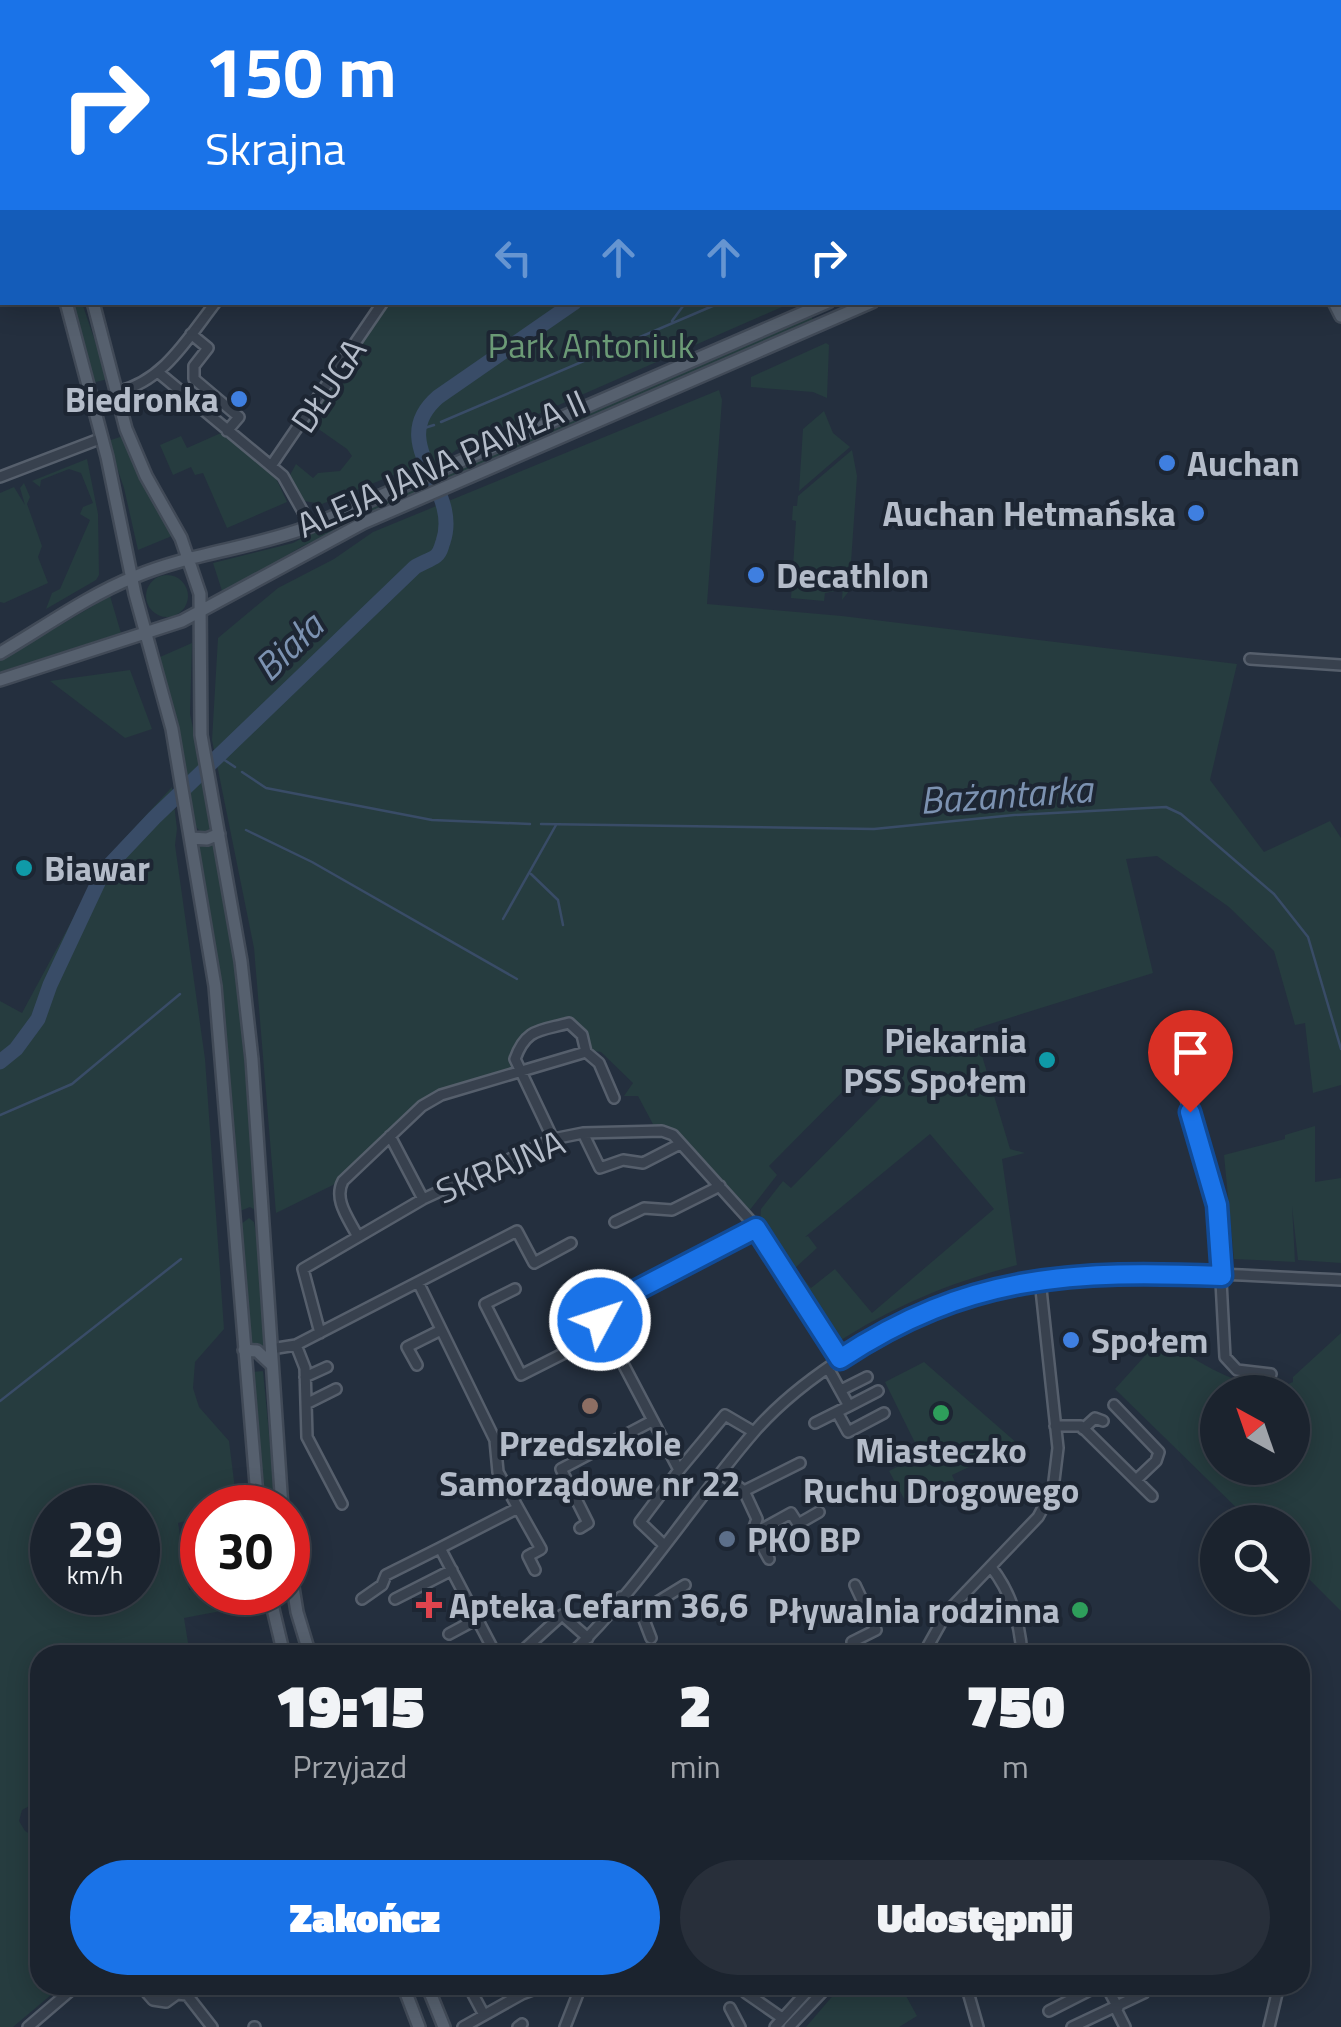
<!DOCTYPE html>
<html lang="pl">
<meta charset="utf-8">
<style>
:root{--surface:#1b232e;--page:#282f3a;--text:#f1f3f6;--muted:#a0a4aa;--line:#39404a;--accent:#1a73e8}
body{margin:0;font-family:"Titillium Web",sans-serif;background:var(--page);color:var(--text);height:100vh;display:flex;flex-direction:column;font-size:38px;white-space:nowrap}
*{box-sizing:border-box;margin:0}
p{font-size:32px;color:var(--muted)}
.icon{flex:none;width:55px;height:55px;fill:none;stroke:currentColor;stroke-width:2;stroke-linecap:round;stroke-linejoin:round}
.map{position:relative;flex:1;overflow:hidden}
.panel{position:absolute;left:30px;top:1645px;width:1280px;height:350px;display:flex;flex-direction:column;background:var(--surface);border-radius:30px;box-shadow:0 5px 25px #0003,0 0 0 2px var(--line)}
.panel>*{flex:none}
.banner{position:absolute;left:0px;top:0px;width:1342px;height:305px;box-shadow:0 5px 25px #0003,0 0 0 2px var(--line);background:#1a73e8;color:#fff;overflow:hidden}
.needle{width:65px;rotate:320deg}
.fabs{position:absolute;left:1200px;top:1375px;display:grid;gap:20px}
.fabs a{display:grid;place-items:center;width:110px;height:110px;border-radius:50%;background:var(--surface);box-shadow:0 5px 25px #0003,0 0 0 2px var(--line);font-size:50px}
.speed{position:absolute;left:30px;top:1485px;display:flex;gap:20px;font-size:50px;font-weight:700;text-align:center}
.speed>*{display:grid;place-content:center;width:130px;height:130px;border-radius:50%;background:var(--surface);box-shadow:0 5px 25px #0003,0 0 0 2px var(--line);line-height:1}
.speed small{font-size:25px;font-weight:400}
.speed .limit{border:15px solid #d22;background:#fff;color:#111}
.pin{position:absolute;display:grid;place-items:center;width:85px;height:85px;color:#fff;margin:-102px -42px;border-radius:50% 50% 50% 0;rotate:-45deg;box-shadow:0 0 10px #0007}
.pin .icon{rotate:45deg}
.me{position:absolute;width:110px;margin:-55px;rotate:50deg;stroke-linejoin:round;filter:drop-shadow(0 0 8px #0008)}
.turn{display:flex;align-items:center;gap:35px;height:210px;padding:0 40px;font-size:45px}
.turn .icon{width:130px;height:130px;stroke-width:2.5}
.turn b{display:block;font-size:70px;line-height:85px}
.lanes{display:flex;align-items:center;height:95px;padding:0 40px;background:#0003;justify-content:center;gap:50px;direction:ltr}
.lanes .off{opacity:.35}
.eta{display:flex;justify-content:space-evenly;align-items:center;height:170px;text-align:center}
.eta b{font-size:60px;font-weight:800;line-height:70px}
.button{display:flex;gap:20px;margin-top:auto;padding:20px 40px}
.button a{flex:1;height:115px;border-radius:60px;background:var(--accent);color:#fff;font-size:40px;font-weight:800;line-height:115px;text-align:center}
.button a+a{background:var(--page);color:var(--text)}
.map>svg:first-child{display:block}
.green{fill:#263c3f;fill-rule:evenodd}
.lines{fill:none;stroke-linecap:round;stroke-linejoin:round}
.stream{stroke:#394c67;stroke-width:2.5}
.river{stroke:#394c67;stroke-width:15}
.minor-casing{stroke:#565f6c;stroke-width:14}
.major-casing{stroke:#414a57;stroke-width:16}
.minor{stroke:#38414e;stroke-width:9}
.major{stroke:#56606e;stroke-width:11}
.route-casing{stroke:#114b97;stroke-width:25}
.route{stroke:#1a73e8;stroke-width:18}
.shop-dot{fill:#3f7fe0;stroke:#1d2633;stroke-width:4}
.culture-dot{fill:#0f9aa8;stroke:#1d2633;stroke-width:4}
.education-dot{fill:#8d6e63;stroke:#1d2633;stroke-width:4}
.leisure-dot{fill:#2e9e5b;stroke:#1d2633;stroke-width:4}
.service-dot{fill:#5c6f8a;stroke:#1d2633;stroke-width:4}
.health-dot{fill:#e0444e;stroke:#1d2633;stroke-width:4}
.labels{text-anchor:middle;dominant-baseline:central;stroke-width:8;stroke-linejoin:round;paint-order:stroke}
.park-label{font-size:35px;fill:#6b9a76;stroke:#1d2633}
.street-label{font-size:35px;fill:#b4bcc9;stroke:#1d2633}
.poi-label{font-size:35px;font-weight:bold;fill:#b4bcc9;stroke:#1d2633;text-anchor:start}
.water-label{font-size:38px;font-style:italic;fill:#7c92b1;stroke:#1d2633}
</style>
<div class="map">
<svg width="1341" height="2027" viewBox="0 0 1341 2027">
<rect width="100%" height="100%" fill="#242f3e"/>
<path class="green" d="M71,303H82L108,379L92,383Z
M390,303H566L433,395C411,426 410,433 424,468L414,472H401L322,504L304,501L290,475L296,464L313,478L318,473L340,471L352,456L347,449L307,421Z
M578,303H791L456,450L444,460L429,466C416,441 414,427 431,403Z
M811,315L814,323L447,481L444,474Z
M826,343L829,345L827,398L813,392L751,387V377Z
M719,390L722,400L707,604L842,616L1237,664L1210,780L1264,852L1330,821L1341,838V1085L1313,1093L1305,1023L1295,1025L1274,951L1229,907L1157,856L1126,859L1153,973L974,1029L1010,1149L1025,1153L1002,1159L1017,1265C947,1284 897,1304 835,1344L760,1224L761,1209L783,1181L791,1188L886,1092L864,1070L769,1166L777,1175L749,1211L676,1129L654,1126L638,1096H624L633,1083L601,1052L593,1051L585,1035L570,1019L521,1035L512,1055V1069L441,1091L420,1103L333,1185L276,1213L254,948L212,740L218,638L278,588L334,559L373,532ZM930,1134L994,1209L872,1313L835,1269L811,1288L795,1268L817,1248L808,1236L805,1237Z
M824,411L833,433L850,447L799,491L803,429Z
M221,433L275,476L287,502L227,528L203,473L195,475L191,467L173,475L160,445L181,436L187,448Z
M123,436L172,536L138,550L124,488L108,441Z
M852,450L857,476L849,591L842,600L843,585L837,584L835,591L825,593L824,601L791,598L796,521L792,520L793,506H797L798,496Z
M87,459L98,514L99,575L96,580L46,609L52,593L60,589L90,520L80,514L83,507L93,503L81,473L69,469L41,480L40,487L32,481Z
M425,482L428,488L301,547L223,594L213,563L293,543L343,516Z
M24,483L30,497L27,504L42,546L38,557L48,583L4,603L0,602V493L14,487L25,505L20,488Z
M146 596a21 21 0 1 1 42 0a21 21 0 1 1-42 0Z
M110,596L121,633L0,672V660Z
M192,643L190,714L213,824L207,832H201L195,826L178,730L160,657Z
M130,670L152,729L125,738L50,681Z
M172,787L177,829L175,845L205,1059L224,1329L195,1362L193,1388L199,1407L229,1441L237,1505L202,1508V1517L178,1523L189,1590L202,1588V1592L228,1593L230,1604L252,1600L253,1605L184,1618L190,1655H40V1800L22,1810L19,1821L25,1831L40,1840V1985H55L58,1989L13,2027H0V1001L22,1013L104,861ZM52,1508H138V1592H52Z
M215,839L235,959L258,1212L250,1207L240,1211C232,1086 218,965 198,842L207,845Z
M1315,1126V1182L1341,1178V1263L1298,1260L1292,1206L1295,1262L1234,1259L1224,1155L1285,1139V1135Z
M249,1218L254,1222L261,1264L266,1354L249,1347L241,1224Z
M1341,1333V1611L1293,1563L1292,1522H1251L1115,1389L1161,1338C1194,1359 1254,1401 1293,1382V1377ZM1218,1392H1292V1468H1218Z
M924,1362L1018,1444L952,1475L955,1482L908,1506L889,1471L938,1446L920,1453L885,1382Z
M263,1371L276,1507H263L252,1372Z
M842,1985H900L917,2016L899,2027H806Z"/>
<g class="lines">
<path class="stream" d="M916,2L918,0
M672,321L686,302
M441,422L722,302
M418,430L434,425
M220,757L235,767
M242,772L266,788L432,820L530,824
M541,824L874,829L1014,815L1166,807L1181,814L1274,894L1308,937L1341,1049
M246,830L312,862L517,979
M531,874L558,900L563,925
M503,919L556,825
M0,1115L72,1084L180,994
M0,1401L181,1259"/>
<path class="river" d="M774,2L776,0
M0,1062L16,1049L38,1019L50,985L103,872L154,818L415,567C421,563 431,560 436,556C441,552 441,547 443,542C462,487 384,444 438,397L575,302"/>
<g class="minor-casing">
<path id="minor" d="M250,2L251,0
M434,2L436,0
M1340,28H1341
M0,189L2,190
M191,334L208,348L194,366V379L239,417L227,431
M159,373L283,476L311,526
M117,392C164,381 187,339 216,302
M271,466L383,302
M0,477L102,438
M1250,659L1341,665
M1169,1041L1217,1205L1225,1357L1237,1370L1271,1374
M583,1133L600,1168L623,1160L643,1163L680,1144
M390,1136L423,1199
M553,1139L515,1059C526,1028 540,1031 569,1023L582,1035L586,1052
M615,1222L644,1208L672,1210L720,1186
M358,1237C349,1219 333,1200 343,1181L422,1106L441,1095L586,1052L599,1063L614,1098
M418,1282L495,1440L498,1472L518,1508L440,1548L496,1655
M515,1289L485,1304L521,1375L606,1332
M320,1333L303,1269L423,1199L553,1139L583,1133L662,1131L673,1135L757,1228L840,1359
M296,1345L305,1368L307,1437L342,1504
M271,1349L296,1345L517,1231L534,1263L571,1243
M417,1365L407,1347L441,1330
M305,1377L327,1367
M841,1390L867,1377
M306,1404L336,1389
M1114,1405L1159,1452L1156,1461L1136,1480
M849,1406L878,1391
M837,1412L848,1432L884,1413
M815,1423L849,1406L828,1368
M1055,1426H1081L1152,1496
M1083,1429L1095,1418L1103,1421
M679,1470L725,1415L754,1432
M722,1474L744,1491L757,1519L753,1530L769,1559
M744,1491L800,1463
M518,1508L541,1549L528,1556L535,1570
M580,1528L588,1523L561,1469L652,1421
M755,1533L791,1513L798,1524L819,1512
M664,1545L640,1522L679,1470L600,1320L603,1307L757,1228
M991,1567C1011,1592 1020,1623 1022,1655
M855,1585L876,1630L852,1642L859,1655
M621,1597L641,1612L651,1638
M362,1599L382,1585L386,1575L440,1548
M395,1599L452,1570
M641,1612L685,1585
M449,1634L477,1619
M518,1655L562,1615L588,1638
M570,1655C639,1589 692,1504 754,1432C780,1402 814,1376 847,1355C1005,1252 1164,1272 1341,1280
M923,1655L947,1612L1038,1517L1053,1489L1058,1448L1040,1280
M140,1985L153,2000L166,2002L177,1994L187,1995L212,2027
M468,1985L484,2015
M966,1985L978,2027
M1106,1985L1118,2008
M479,1991L492,1985
M746,1993L782,2018
M730,2008L740,2027
M1116,2009L1125,2027
M1049,2011L1100,1985
M28,2027L77,1985
M254,2027H255
M463,2027L522,1994L546,1985
M518,2027L522,2024
M565,2027L579,1991L578,1985
M775,2027L813,1985
M789,2027L829,1985
M1072,2027L1144,1993
M1269,2027L1279,1985"/>
</g>
<g class="major-casing">
<path id="major" d="M10,0V2
M31,0V2
M1132,0L1135,2
M1149,0L1151,2
M1340,20L1341,19
M1340,81L1341,80
M1340,283L1341,285
M66,302L107,457L135,594L172,729L215,986L258,1508
M93,302L126,429L146,476L181,538L200,594L201,735L241,961L252,1059L282,1508
M1334,302L1341,316
M0,653C43,628 87,596 134,577C190,553 253,548 311,526L828,302
M0,680L182,621L363,523L872,302
M191,838L207,839L219,834
M244,1350L257,1351L272,1365
M288,1556L297,1612L310,1655
M269,1592L284,1655
M403,1985L419,2027
M427,1985L444,2027"/>
</g>
<use href="#minor" class="minor"/>
<use href="#major" class="major"/>
</g>
<g class="lines">
<g class="route-casing">
<path id="route" d="M600,1320L604,1307L756,1228L840,1359C968,1274 1075,1270 1222,1276L1217,1205L1190,1112"/>
</g>
<use href="#route" class="route"/>
</g>
<g class="shop-dot">
<circle cx="239" cy="399" r="10"/>
<circle cx="1167" cy="463" r="10"/>
<circle cx="1196" cy="513" r="10"/>
<circle cx="756" cy="575" r="10"/>
<circle cx="1071" cy="1340" r="10"/>
</g>
<g class="culture-dot">
<circle cx="24" cy="868" r="10"/>
<circle cx="1047" cy="1060" r="10"/>
</g>
<circle class="education-dot" cx="590" cy="1406" r="10"/>
<g class="leisure-dot">
<circle cx="941" cy="1413" r="10"/>
<circle cx="1080" cy="1610" r="10"/>
</g>
<circle class="service-dot" cx="727" cy="1539" r="10"/>
<path class="health-dot" d="M424 1590h10v10h10v10h-10v10h-10v-10h-10v-10h10z"/>
<g class="labels">
<g class="park-label">
<text x="591" y="345">Park Antoniuk</text>
</g>
<g class="street-label">
<text transform="translate(328 385) rotate(-56)">DŁUGA</text>
<text transform="translate(441 463) rotate(-24)">ALEJA JANA PAWŁA II</text>
<text transform="translate(500 1166) rotate(-23)">SKRAJNA</text>
</g>
<g class="poi-label">
<text x="219" y="399" text-anchor="end">Biedronka</text>
<text x="1187" y="463">Auchan</text>
<text x="1176" y="513" text-anchor="end">Auchan Hetmańska</text>
<text x="776" y="575">Decathlon</text>
<text x="44" y="868">Biawar</text>
<text x="1027" y="1040" text-anchor="end">Piekarnia<tspan x="1027" dy="40">PSS Społem</tspan></text>
<text x="1091" y="1340">Społem</text>
<text x="590" y="1443" text-anchor="middle">Przedszkole<tspan x="590" dy="40">Samorządowe nr 22</tspan></text>
<text x="941" y="1450" text-anchor="middle">Miasteczko<tspan x="941" dy="40">Ruchu Drogowego</tspan></text>
<text x="747" y="1539">PKO BP</text>
<text x="449" y="1605">Apteka Cefarm 36,6</text>
<text x="1060" y="1610" text-anchor="end">Pływalnia rodzinna</text>
</g>
<g class="water-label">
<text transform="translate(288 646) rotate(-44)">Biała</text>
<text transform="translate(1006 794) rotate(-4)">Bażantarka</text>
</g>
</g>
</svg>
<div class="fabs">
<a><svg class="needle" viewBox="-14 -14 28 28"><path d="M0-13l5 13h-10z" fill="#e53935"/><path d="M0 13l5-13h-10z" fill="#a0a4aa"/></svg></a>
<a><svg class="icon" aria-label="search" viewBox="0 0 24 24"><circle cx="10" cy="10" r="6"/><path d="M15 15l6 6"/></svg></a>
</div>
<div class="speed"><div>29<small>km/h</small></div><div class="limit">30</div></div>
<div class="pin" style="left:1190px;top:1112px;background:#d93025"><svg class="icon" aria-label="arrive" viewBox="0 0 24 24"><path d="M6 21V4h12l-3 4 3 4H6"/></svg></div>
<svg class="me" style="left:600px;top:1320px" viewBox="-20 -20 40 40"><circle r="17" fill="#1a73e8" stroke="#fff" stroke-width="3"/><path d="M0-11L8 9 0 5-8 9z" fill="#fff"/></svg>
<div class="banner">
<div class="turn"><svg class="icon" aria-label="right" viewBox="0 0 24 24"><path d="M7 20v-9h11M14 6l5 5-5 5"/></svg><div><b>150 m</b>Skrajna</div></div>
<div class="lanes"><svg class="icon off" aria-label="left" viewBox="0 0 24 24"><path d="M17 20v-9H6M10 6l-5 5 5 5"/></svg><svg class="icon off" aria-label="ahead" viewBox="0 0 24 24"><path d="M12 20V5M6 11l6-6 6 6"/></svg><svg class="icon off" aria-label="ahead" viewBox="0 0 24 24"><path d="M12 20V5M6 11l6-6 6 6"/></svg><svg class="icon" aria-label="right" viewBox="0 0 24 24"><path d="M7 20v-9h11M14 6l5 5-5 5"/></svg></div>
</div>
<section class="panel">
<div class="eta">
<div><b>19:15</b><p>Przyjazd</p></div>
<div><b>2</b><p>min</p></div>
<div><b>750</b><p>m</p></div>
</div>
<div class="button"><a>Zakończ</a><a>Udostępnij</a></div>
</section>
</div>
